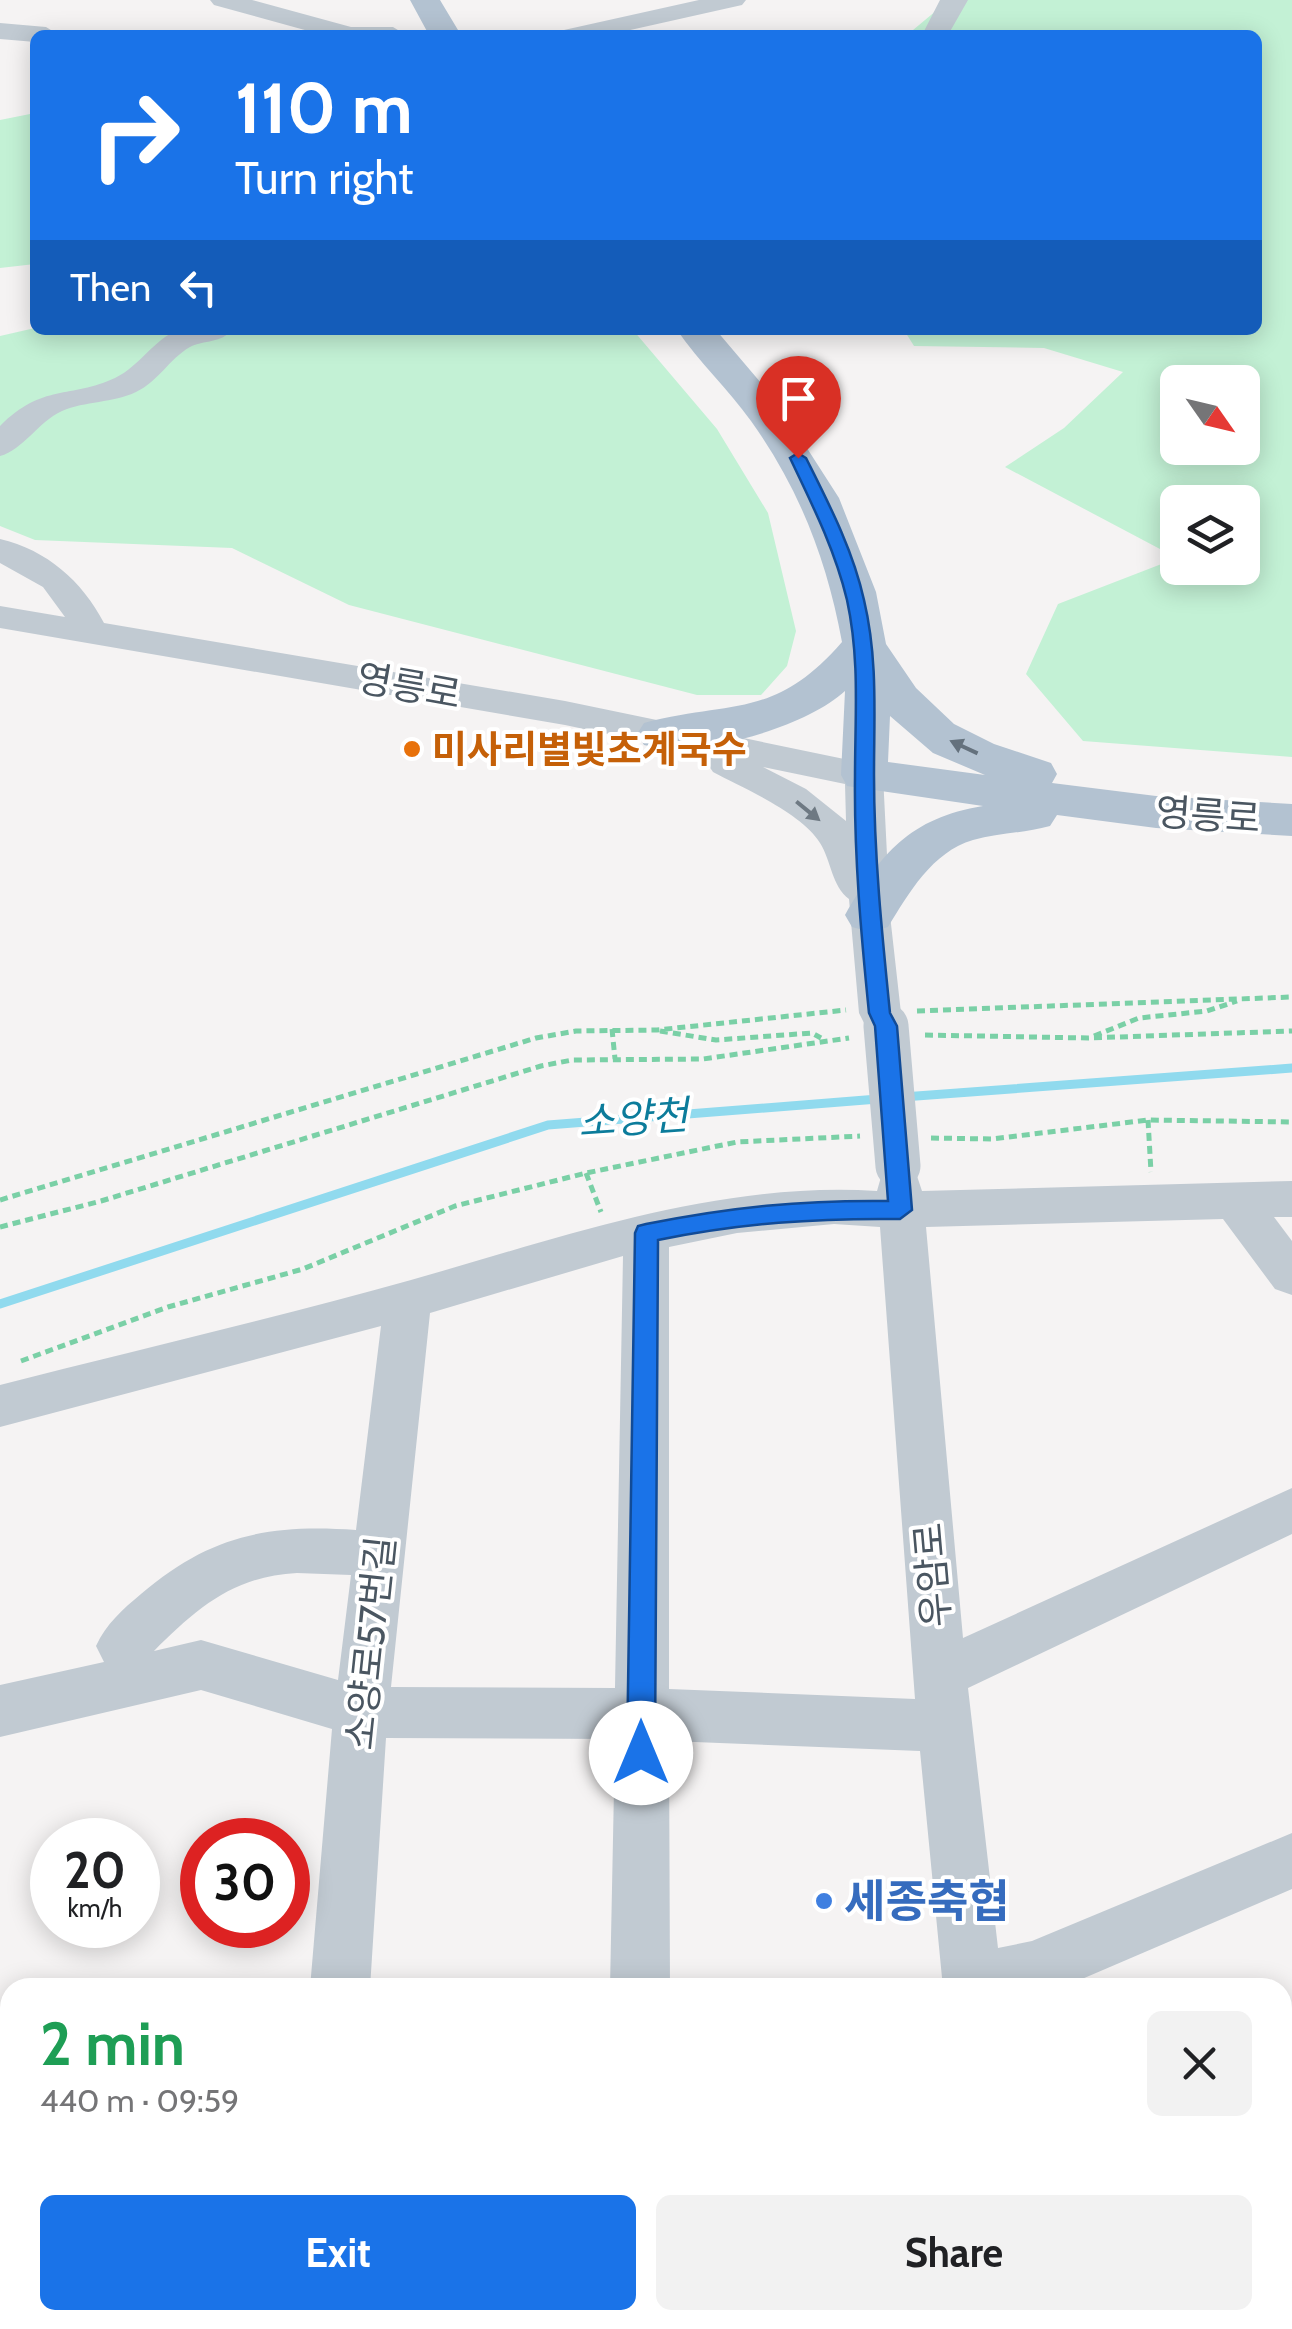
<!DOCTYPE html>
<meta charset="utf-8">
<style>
:root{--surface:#fff;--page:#f2f2f2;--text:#202124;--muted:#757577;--accent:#1a73e8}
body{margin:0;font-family:Cabin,"Noto Sans KR",sans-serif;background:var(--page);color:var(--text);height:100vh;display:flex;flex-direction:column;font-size:38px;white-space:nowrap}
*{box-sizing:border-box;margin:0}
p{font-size:32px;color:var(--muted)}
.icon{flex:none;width:55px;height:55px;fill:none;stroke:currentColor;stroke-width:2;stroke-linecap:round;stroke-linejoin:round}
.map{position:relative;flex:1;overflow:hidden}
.drawer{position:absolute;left:0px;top:1978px;width:1292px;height:352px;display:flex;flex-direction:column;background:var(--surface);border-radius:30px 30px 0 0;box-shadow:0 5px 25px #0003}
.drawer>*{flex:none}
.top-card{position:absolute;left:30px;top:30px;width:1232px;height:305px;border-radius:15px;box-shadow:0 5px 25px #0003;background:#1a73e8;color:#fff;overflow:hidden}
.needle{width:65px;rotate:124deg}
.fabs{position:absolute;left:1160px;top:365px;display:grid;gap:20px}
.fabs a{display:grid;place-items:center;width:100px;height:100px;border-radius:15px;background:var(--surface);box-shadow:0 5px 25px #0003;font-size:50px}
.speed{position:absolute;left:30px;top:1818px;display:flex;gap:20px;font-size:50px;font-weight:700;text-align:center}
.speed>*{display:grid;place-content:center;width:130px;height:130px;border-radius:50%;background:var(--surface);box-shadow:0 5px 25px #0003;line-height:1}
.speed small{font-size:25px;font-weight:400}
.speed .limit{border:15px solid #d22;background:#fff;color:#111}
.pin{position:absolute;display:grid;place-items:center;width:85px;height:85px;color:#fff;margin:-102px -42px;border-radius:50% 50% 50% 0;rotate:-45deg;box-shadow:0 0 10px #0007}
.pin .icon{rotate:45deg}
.me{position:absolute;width:110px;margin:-55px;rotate:0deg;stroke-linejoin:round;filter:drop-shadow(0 0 8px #0008)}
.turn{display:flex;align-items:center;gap:35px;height:210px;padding:0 40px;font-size:45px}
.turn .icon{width:130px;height:130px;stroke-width:2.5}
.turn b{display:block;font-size:70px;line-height:85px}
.then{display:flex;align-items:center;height:95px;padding:0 40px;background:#0003;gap:20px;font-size:38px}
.round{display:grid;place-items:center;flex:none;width:105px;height:105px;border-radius:15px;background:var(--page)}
.headline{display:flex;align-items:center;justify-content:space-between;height:170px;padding:0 40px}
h1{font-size:60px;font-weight:700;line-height:75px;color:#1e9e55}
.button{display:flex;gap:20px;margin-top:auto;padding:20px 40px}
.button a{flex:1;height:115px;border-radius:15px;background:var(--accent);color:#fff;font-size:40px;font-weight:700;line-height:115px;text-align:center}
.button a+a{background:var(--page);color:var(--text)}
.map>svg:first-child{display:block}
.green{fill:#c3f1d5;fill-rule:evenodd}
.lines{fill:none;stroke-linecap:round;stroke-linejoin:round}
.stream{stroke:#90daee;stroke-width:9}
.path{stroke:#7ad0a6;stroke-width:5;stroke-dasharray:8 5;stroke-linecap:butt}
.minor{fill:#c1cad2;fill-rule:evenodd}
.major{fill:#b3c2d1;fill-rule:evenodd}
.minor-bridge{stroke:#c1cad2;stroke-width:45}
.oneway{fill:#64717d}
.oneway2{fill:#6e7983}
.route{fill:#1a73e8;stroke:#114b97;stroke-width:2.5}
.food-dot{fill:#e8710a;stroke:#fff;stroke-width:4}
.shop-dot{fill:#3f7fe0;stroke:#fff;stroke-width:4}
.labels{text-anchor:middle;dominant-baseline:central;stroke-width:8;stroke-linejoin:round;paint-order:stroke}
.street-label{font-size:38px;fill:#4a5661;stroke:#fff}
.food-label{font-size:38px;font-weight:bold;fill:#c56008;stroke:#fff;text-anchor:start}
.water-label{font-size:40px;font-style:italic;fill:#0c7c9b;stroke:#fff}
.near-shop-label{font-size:45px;font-weight:bold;fill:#366cbe;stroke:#fff;text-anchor:start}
</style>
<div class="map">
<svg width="1292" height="2329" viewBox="0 0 1292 2329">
<rect width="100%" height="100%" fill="#f5f3f3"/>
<path class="green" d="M949,0H1292V757L1083,741L1026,674L1058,604L1177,558L1005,467L1064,428L1123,372L1044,348L914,346L904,330H1258V35H907ZM1178,382H1242V448H1178ZM1178,502H1242V568H1178Z
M35,113V264L0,268V120Z
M35,328L633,330L717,429L768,513L796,631L787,666L761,695H697L349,605L232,548L35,540L0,526V336Z
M0,2050H10V2310H0Z"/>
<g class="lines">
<path class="stream" d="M903,1097L1292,1068
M0,1304L548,1125L878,1099"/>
<path class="path" d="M917,1011L1292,997
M612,1029L615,1059
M660,1031L716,1040L812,1033L821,1038
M925,1035L1088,1038L1292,1031
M1094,1036L1139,1018L1207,1011L1237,1001
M1148,1120L1151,1172
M931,1138L992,1139L1148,1120L1292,1122
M586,1173L601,1212
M0,1200L536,1038L576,1031L657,1030L846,1010
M0,1227L101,1201L541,1066L572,1060L703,1059L849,1038
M21,1361L168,1307L303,1269L455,1206L586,1173L737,1142L860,1136"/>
<path class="minor" d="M210,0H252L351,27H393L406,35H311L312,32L214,5Z
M699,0H746L742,5L608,35H560L564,30Z
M940,0H968L948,35H922Z
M0,23L46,27L59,35H35V42L0,39Z
M178,330H231C223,343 203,340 190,347C169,359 159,381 136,392C113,403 85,401 62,411C38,422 23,450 0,456V426C43,383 70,399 115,378C140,366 153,340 178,330Z
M0,539C47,550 82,581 104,623L565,701L878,766L883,775L890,915L901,1013L907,1026L901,1037L886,1042L871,1037L859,1013L849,899C832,887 831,860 820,843C802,813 743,788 713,772L707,763L712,756L565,725L0,628V606L65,617L43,587L0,563ZM763,767L845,784L846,821L806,789Z
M899,1165L915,1170L922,1191L1292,1181V1217H1274L1292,1241V1295L1275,1289L1223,1219L926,1227L963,1638L1292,1488V1534L968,1688L998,1948L1032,1941L1292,1833V1889L1061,1988H943L920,1751L669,1741L670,1988H610L615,1739L386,1738L370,1988H310L332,1729L201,1690L0,1737V1685L104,1662L96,1646C106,1624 123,1609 141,1594C210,1535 268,1524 356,1530L381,1326L0,1427V1385C137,1350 275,1318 411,1280C563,1237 717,1181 877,1191L883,1170ZM834,1224L880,1227L915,1699L669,1689V1247L737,1233ZM623,1256L615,1688L391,1687L430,1313ZM297,1573L351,1575L338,1680L201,1640L154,1651C197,1608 234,1576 297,1573Z
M282,2320H346V2329H282Z
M606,2320H670V2329H606Z
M985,2320H1057L1054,2329H982Z
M1134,2320H1205L1208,2329H1137Z"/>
<path class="major" d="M410,0H440L461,35H429Z
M677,330H716L778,403L839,498L876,592L886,644L916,688L954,724L994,744L1051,763L1057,774L1052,783L1156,796L1292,804V836L1156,828L1057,815L1050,826C1025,833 998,833 973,840C932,852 909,893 888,927L870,932L852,927L845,915C881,853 910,818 983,806L847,786L841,775L845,691C805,728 696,759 644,745L637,734L644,723C732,700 774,720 842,642C827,560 799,488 751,421C728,389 699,362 677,330ZM890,716L933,753L985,775L888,762Z"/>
<path class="minor-bridge" d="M886,1026L898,1166"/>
</g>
<defs><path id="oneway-solid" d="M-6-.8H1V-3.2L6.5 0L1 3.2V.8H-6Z" transform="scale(2.5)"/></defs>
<use class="oneway" href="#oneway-solid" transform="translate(964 747) rotate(-155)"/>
<use class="oneway2" href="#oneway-solid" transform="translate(808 811) rotate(39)"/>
<path class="route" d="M798,453L806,458C829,504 853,550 864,600C878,659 874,715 874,775C874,855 882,934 890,1013L897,1026L912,1210L900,1219C815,1218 742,1223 658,1240L655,1753L651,1762L641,1766L631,1762L627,1753L635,1233L638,1226L646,1224C732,1207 801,1200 888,1201L875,1026L869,1013C861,934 854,855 855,776C855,715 860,660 847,600C835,550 812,504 790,458Z"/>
<circle class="food-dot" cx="412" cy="749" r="10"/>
<circle class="shop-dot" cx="824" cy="1901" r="10"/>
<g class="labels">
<g class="street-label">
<text transform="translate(409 686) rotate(10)">영릉로</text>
<text transform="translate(1208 815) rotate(4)">영릉로</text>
<text transform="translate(932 1575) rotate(-95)">우암로</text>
<text transform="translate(370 1643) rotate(-84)">소양로57번길</text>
</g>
<g class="food-label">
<text x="432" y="749">미사리별빛초계국수</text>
</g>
<g class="water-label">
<text transform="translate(633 1118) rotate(-4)">소양천</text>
</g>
<g class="near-shop-label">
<text x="844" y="1901">세종축협</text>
</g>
</g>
</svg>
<div class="fabs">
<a><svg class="needle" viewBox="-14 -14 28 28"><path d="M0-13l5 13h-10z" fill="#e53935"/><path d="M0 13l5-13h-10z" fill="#757577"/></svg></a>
<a><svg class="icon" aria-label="layers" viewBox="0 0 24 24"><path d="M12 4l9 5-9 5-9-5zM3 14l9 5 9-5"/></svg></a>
</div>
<div class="speed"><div>20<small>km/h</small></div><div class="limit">30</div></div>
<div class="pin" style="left:798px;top:458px;background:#d93025"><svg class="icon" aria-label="arrive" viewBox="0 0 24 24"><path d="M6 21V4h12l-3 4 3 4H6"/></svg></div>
<svg class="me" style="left:641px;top:1753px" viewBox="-20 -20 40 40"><circle r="19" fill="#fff"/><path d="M0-13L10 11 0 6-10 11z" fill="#1a73e8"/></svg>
<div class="top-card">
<div class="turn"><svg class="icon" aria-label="right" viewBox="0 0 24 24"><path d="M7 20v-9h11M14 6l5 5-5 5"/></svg><div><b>110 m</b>Turn right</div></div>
<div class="then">Then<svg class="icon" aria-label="left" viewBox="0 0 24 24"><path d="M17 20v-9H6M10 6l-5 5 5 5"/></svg></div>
</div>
<section class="drawer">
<div class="headline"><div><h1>2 min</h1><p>440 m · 09:59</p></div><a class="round"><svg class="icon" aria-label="close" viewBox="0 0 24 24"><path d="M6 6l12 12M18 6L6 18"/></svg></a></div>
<div class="button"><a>Exit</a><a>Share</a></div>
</section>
</div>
